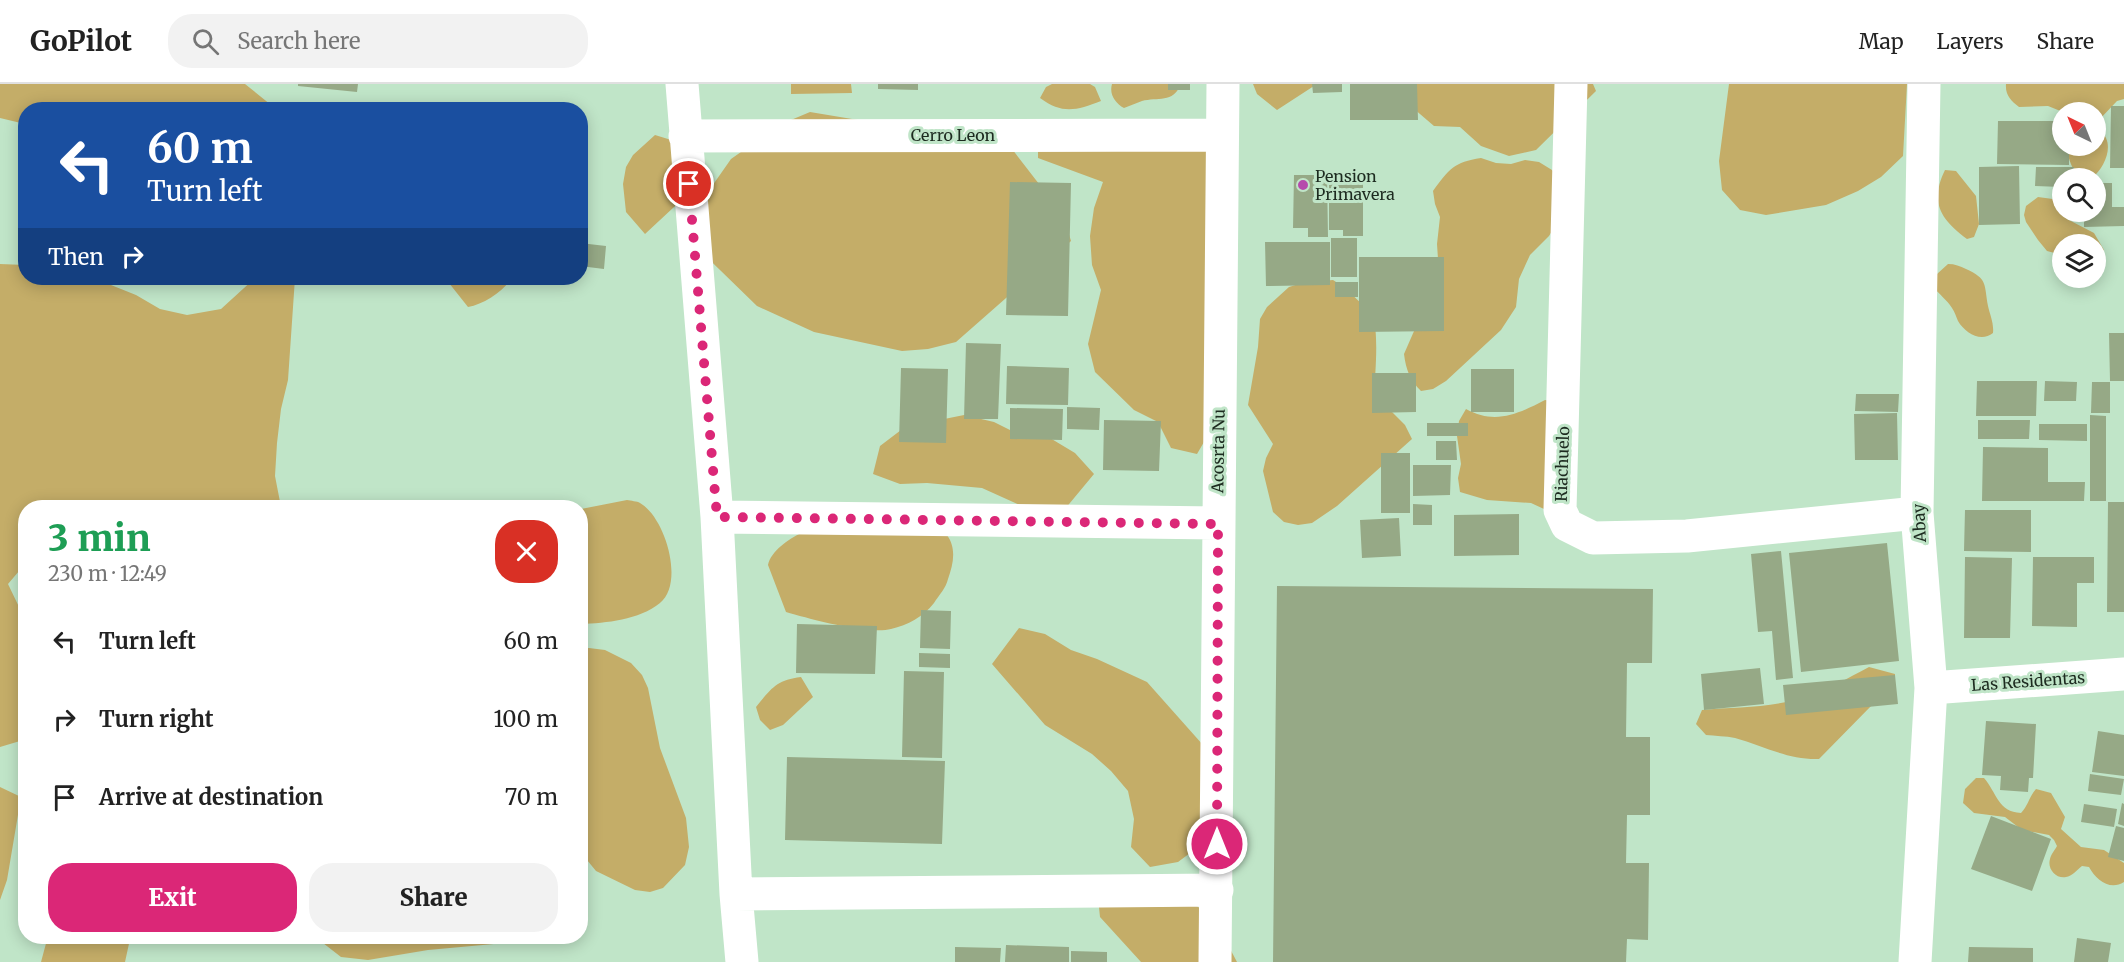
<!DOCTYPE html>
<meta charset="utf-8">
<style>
:root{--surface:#fff;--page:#f2f2f2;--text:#222;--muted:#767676;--line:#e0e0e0;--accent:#db2777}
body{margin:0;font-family:Merriweather,serif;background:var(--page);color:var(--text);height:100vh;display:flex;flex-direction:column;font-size:22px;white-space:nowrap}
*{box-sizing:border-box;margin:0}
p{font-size:20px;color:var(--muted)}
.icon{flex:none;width:33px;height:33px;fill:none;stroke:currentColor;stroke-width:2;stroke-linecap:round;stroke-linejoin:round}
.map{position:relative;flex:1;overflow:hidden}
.side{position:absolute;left:18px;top:416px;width:570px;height:444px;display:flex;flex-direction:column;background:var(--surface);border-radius:24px;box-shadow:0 3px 15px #0003}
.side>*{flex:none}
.top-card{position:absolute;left:18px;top:18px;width:570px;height:183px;border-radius:24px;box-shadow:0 3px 15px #0003;background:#1a4fa0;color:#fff;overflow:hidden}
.needle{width:39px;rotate:317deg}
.buttons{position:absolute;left:2052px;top:18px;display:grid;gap:12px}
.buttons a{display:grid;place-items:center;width:54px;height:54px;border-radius:50%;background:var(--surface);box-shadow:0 3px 15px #0003;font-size:30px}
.pin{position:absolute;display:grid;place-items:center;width:51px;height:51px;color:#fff;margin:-26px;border:3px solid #fff;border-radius:50%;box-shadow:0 2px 6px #0007}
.me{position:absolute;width:66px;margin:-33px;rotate:0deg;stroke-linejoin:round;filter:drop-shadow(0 0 4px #0008)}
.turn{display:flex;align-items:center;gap:21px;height:126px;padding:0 30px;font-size:27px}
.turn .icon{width:78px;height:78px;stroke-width:2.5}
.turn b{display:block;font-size:42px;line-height:51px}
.then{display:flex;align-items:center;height:57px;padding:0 30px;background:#0003;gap:12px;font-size:22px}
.round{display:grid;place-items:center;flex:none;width:63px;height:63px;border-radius:24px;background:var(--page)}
.headline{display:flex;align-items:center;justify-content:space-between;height:102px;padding:0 30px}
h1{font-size:36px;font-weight:800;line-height:45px;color:#1e9e55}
.cta{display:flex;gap:12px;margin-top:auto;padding:12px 30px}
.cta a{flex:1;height:69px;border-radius:24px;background:var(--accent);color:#fff;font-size:24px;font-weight:800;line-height:69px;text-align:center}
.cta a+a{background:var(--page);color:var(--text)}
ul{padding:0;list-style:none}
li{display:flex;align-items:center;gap:18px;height:78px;padding:0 30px}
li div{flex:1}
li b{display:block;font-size:22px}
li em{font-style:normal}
header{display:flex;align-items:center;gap:36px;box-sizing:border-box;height:84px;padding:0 30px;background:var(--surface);border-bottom:2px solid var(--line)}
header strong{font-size:28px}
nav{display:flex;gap:33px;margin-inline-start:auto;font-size:21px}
.search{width:420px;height:54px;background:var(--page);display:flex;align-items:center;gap:15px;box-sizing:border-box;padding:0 21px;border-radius:24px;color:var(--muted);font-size:22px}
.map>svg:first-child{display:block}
.green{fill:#c4ad68}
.building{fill:#96a986}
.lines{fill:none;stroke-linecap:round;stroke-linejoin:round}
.minor{stroke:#fff;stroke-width:33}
.route{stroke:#db2777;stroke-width:10;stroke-dasharray:0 18}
.poi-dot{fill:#b64bac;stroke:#c0e5c8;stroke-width:2}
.labels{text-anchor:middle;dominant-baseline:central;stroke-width:6;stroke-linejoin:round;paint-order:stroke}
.street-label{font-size:16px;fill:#1d2b20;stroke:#c0e5c8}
.poi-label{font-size:16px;fill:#1d2b20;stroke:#c0e5c8;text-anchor:start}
</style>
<header>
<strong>GoPilot</strong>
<div class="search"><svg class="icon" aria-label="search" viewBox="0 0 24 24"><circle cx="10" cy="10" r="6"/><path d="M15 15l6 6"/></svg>Search here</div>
<nav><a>Map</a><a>Layers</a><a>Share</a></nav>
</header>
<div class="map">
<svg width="2124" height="878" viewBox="0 0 2124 878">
<rect width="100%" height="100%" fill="#c0e5c8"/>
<path class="green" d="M0,0H245L276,25L26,26L25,40L0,34Z
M791,0H851L852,9L791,10Z
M1052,0H1090L1095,3L1101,17C1077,26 1063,31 1040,14L1046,3Z
M1112,0H1180V1C1174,19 1157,13 1142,17C1136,19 1130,22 1124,24C1115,19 1109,10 1112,0Z
M1253,0H1317L1277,26L1257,10Z
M1406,0H1593L1596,7L1536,66L1509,72L1481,62L1460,43L1434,42L1413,24Z
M1729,0H1907L1903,72L1881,93L1858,107L1826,121L1766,131L1740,126L1722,106L1719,77Z
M2006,0H2124V15L2117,17L2098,37C2099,44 2103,48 2106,54C2112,67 2103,85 2092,94L2078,93C2072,83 2066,73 2069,62H2096V28H2063L2048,22L2019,23C2011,17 2005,11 2006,0Z
M810,28L870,38L1012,65L1063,131L1071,157L956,258L928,265L902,267L814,248L757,222L684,151L696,125L731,75L779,41Z
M1038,45L1223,66L1211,346L1197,370L1171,364L1158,338L1134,326L1095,288L1088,260L1101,206L1092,181L1090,152L1094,124L1103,98L1038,74Z
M655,51L681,59L688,110L645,150L626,128L623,100L626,83L633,71Z
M1481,74L1496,79L1511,80L1525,76L1539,78L1552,86L1561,99L1565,126L1549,152L1530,171L1519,195L1516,223L1501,246L1446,297L1433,305L1421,307C1410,296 1406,286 1404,270L1439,190L1437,160L1440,133L1435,120L1433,107C1449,85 1454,78 1481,74Z
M1945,86L1956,87L1976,112L1979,140L1974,153L1967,155C1941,135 1929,119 1945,86Z
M2038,113L2060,116L2062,128L2067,135L2094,149L2104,166C2103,172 2101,177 2096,180V160H2062V171L2047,167L2038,156L2026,138L2024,131L2026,122Z
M0,180L25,181L26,194H85L106,199L136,211L160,225L187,231L221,225L255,194H295L288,296L281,325L277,359L275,392L281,423H26L25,480L8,500L20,525L25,550V649L20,657L0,663Z
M1948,180C1955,180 1960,182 1966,185C1988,195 1984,200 1988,222C1990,231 1994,239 1993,249C1981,259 1965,249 1958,237C1956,233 1955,228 1952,224C1947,216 1939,210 1933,203L1937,190Z
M445,194H512C502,208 484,220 468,223Z
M1333,196C1345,204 1366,221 1373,235C1379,248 1375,294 1374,310L1405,341L1412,355L1337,422L1312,439L1298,441L1284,438L1273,428L1263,387L1266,374L1273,360L1248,321L1258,263L1260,235L1267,223L1289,203L1302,199Z
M1545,316L1572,321L1544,425L1531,419L1487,416L1460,408L1458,394L1461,380L1457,352L1459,337L1466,325C1495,341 1518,330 1545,316Z
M964,331L994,338L1022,352L1050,354L1075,369L1094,390L1055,437L982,404L927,399L900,400L873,390L880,362L905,343Z
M627,416C631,417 637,417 640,419C665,433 685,499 660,519C639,536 606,539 581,540V425Z
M801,449L947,451C957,465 953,481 948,495C946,504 939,511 934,519C923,533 908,541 891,545C869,551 810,535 786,528L768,481C771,467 789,455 801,449Z
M1019,544L1045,550L1071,566L1097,575L1147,598L1203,661L1225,743L1178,778L1150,783L1131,763L1134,735L1128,707L1111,687L1092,670L1045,641L992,580Z
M589,564L605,566L631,579L642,591L648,604L660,664L686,734L689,763L685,781L663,804L650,808L635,806L596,787L587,776L580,748V565Z
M1869,583L1895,590V604L1874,619L1819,675C1788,676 1764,662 1735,654C1726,652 1715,652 1706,651L1696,640L1702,626C1735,623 1773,624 1805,613C1828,606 1848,594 1869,583Z
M801,593L813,613L783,641L770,646L760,636L756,623C771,605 776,596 801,593Z
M1976,694H1984C1997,709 1998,728 2021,729C2028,722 2029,713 2036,705L2051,709L2065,733L2061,745L2081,763L2104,766L2124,779V798C2110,807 2096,796 2089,783L2082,782C2077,786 2072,792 2066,793C2056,795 2047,785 2050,775C2051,770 2055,766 2057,762L2054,756L2049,751L2022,746L2005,733L1974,729L1963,719L1965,705Z
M0,703L21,713L7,796L0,816Z
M1134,803L1153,823L1196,821L1217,840L1237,878H1141L1100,833L1098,814Z
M48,852H130V855L125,878H41Z
M314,852H552L549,855L428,866L368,876L341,873Z"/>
<path class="building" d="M298,0H358L357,8L298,2Z
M878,0H918V6L878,5Z
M1168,0H1190V6H1168Z
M1312,0H1342V8L1313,9Z
M1350,0H1417L1418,36H1350Z
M2111,22H2124V84H2110Z
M1998,37H2062V62H2069V81L1997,80Z
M2019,82L2020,140L1979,141V83Z
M2036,83H2074L2073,94H2062V103L2035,102Z
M1294,91H1327L1328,153H1308V144H1293Z
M1363,94V152H1343V146H1329V95Z
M1010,98L1071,99L1068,232L1006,231Z
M2099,99H2112V123H2124V142L2084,143V128H2096V100H2098L2099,119Z
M1331,154H1357V193H1331Z
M1265,158H1330V201L1266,202Z
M580,159L606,162L604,185L580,182Z
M1359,173H1444V247L1359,248Z
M1335,198H1358V213H1335Z
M2109,249H2124V297H2110Z
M966,259L1001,260L998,335H964Z
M1007,282L1069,284L1068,321L1006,320Z
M901,284L948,285L946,359L899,358Z
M1471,285H1514V328H1471Z
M1372,289H1416V328L1372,329Z
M1977,297H2037L2036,332H1976Z
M2045,297L2077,298L2076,317H2044Z
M2092,298H2110V329H2091Z
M1856,310H1899L1898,328L1855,327Z
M1067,323L1100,324L1099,346L1067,345Z
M1010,324L1063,325L1062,356L1010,355Z
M1897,329L1898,376H1855L1854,330Z
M2090,331L2106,332V417H2090Z
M1104,336L1161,337L1159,387L1103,386Z
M1978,336H2030L2029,355H1978Z
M1427,339H1468V352H1427Z
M2039,340H2087V357L2039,356Z
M1436,357H1456L1457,376H1436Z
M1983,363L2048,364V398H2085L2084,417H1982Z
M1381,369H1410V429H1381Z
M1413,381H1451L1450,411L1413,412Z
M2108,418H2124V528H2107Z
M1413,420L1432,421V441H1413Z
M1965,426H2031V468L1964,467Z
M1519,430V471L1454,472V431Z
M1399,434L1401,472L1362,474L1360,436Z
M1887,459L1899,577L1801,588L1789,469Z
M1781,467L1793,594L1776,596L1772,547L1758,548L1751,470Z
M1965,473L2012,474L2010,554H1964Z
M2033,473H2094V499H2077V543L2032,542Z
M1277,502L1653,505L1652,579H1627L1626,653H1650V731H1627L1626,779H1649L1648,856L1627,855L1626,878H1273Z
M921,526L951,527L950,565L920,564Z
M797,540L877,542L875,590L796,589Z
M919,569L950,570V584L919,583Z
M1760,584L1764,620L1704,626L1701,590Z
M904,587L944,588L942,674L902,673Z
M1895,591L1898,620L1786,631L1783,601Z
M1986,637L2036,640L2033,694H2029L2028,708L2000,706L2001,692L1982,691Z
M2098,647L2124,651V692L2092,688Z
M787,673L945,677L942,760L785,756Z
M2090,690L2124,695L2121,711L2088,707Z
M2122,719L2124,720V742L2118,740Z
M2084,720L2117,725L2114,743L2081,738Z
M1991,732L2051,755L2032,807L1971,785Z
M2116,742L2124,744V777L2108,773Z
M2077,854L2111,859L2108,878H2074Z
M1006,861L1069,863V878H1005Z
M955,863L1001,864L1000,878H955Z
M1969,863L2033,864V878H1968Z
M1071,867L1107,868V878H1071Z"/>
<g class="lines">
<path class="minor" d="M682,0L717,433L736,810L742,878
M1571,0L1560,426L1567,441L1593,454L1687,452L1917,429
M685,52L1221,51
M717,433L1218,439
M1931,604L2124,590
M736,810L1217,806
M1215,878L1223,0
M1915,878L1931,604L1917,429L1924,0"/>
</g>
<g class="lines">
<path class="route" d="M689,100L717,433L1218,440L1217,760"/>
</g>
<circle class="poi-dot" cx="1303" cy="101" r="6"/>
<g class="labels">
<g class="street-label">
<text x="953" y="51">Cerro Leon</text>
<text transform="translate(1218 367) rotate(-89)">Acosrta Nu</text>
<text transform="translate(1562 380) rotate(-88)">Riachuelo</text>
<text transform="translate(1919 439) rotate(-93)">Abay</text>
<text transform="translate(2028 597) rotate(-4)">Las Residentas</text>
</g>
<g class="poi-label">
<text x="1315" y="92">Pension<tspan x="1315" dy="18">Primavera</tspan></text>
</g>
</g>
</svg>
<div class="buttons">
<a><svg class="needle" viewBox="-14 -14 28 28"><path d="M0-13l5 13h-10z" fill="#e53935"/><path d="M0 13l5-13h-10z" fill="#767676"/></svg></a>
<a><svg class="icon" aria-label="search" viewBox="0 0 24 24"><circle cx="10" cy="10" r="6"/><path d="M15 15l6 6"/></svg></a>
<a><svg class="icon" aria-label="layers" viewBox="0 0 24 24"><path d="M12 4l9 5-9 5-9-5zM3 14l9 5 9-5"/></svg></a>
</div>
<div class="pin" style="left:689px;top:100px;background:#d93025"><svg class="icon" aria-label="arrive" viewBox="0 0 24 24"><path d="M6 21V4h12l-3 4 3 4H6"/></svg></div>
<svg class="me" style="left:1217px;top:760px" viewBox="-20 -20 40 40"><circle r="17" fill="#db2777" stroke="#fff" stroke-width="3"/><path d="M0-11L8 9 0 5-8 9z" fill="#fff"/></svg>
<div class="top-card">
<div class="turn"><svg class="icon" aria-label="left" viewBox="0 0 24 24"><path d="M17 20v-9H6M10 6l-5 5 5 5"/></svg><div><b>60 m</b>Turn left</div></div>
<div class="then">Then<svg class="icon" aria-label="right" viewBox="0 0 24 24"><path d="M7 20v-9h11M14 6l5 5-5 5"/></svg></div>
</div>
<section class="side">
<div class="headline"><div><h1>3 min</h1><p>230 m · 12:49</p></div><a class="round" style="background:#d93025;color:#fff"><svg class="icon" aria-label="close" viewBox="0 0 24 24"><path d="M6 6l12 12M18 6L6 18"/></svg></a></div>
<ul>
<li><svg class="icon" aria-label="left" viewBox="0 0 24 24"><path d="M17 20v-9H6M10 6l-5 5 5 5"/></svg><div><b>Turn left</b></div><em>60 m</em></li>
<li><svg class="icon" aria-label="right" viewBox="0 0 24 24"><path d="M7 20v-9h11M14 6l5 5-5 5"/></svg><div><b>Turn right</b></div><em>100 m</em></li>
<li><svg class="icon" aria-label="arrive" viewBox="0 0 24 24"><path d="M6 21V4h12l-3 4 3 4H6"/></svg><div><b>Arrive at destination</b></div><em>70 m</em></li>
</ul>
<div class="cta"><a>Exit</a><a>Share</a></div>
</section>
</div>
